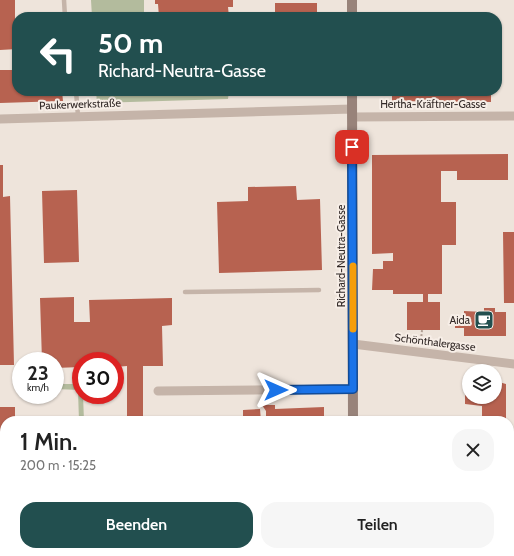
<!DOCTYPE html>
<html lang="de">
<meta charset="utf-8">
<style>
:root{--surface:#fff;--page:#f6f6f6;--text:#222;--muted:#767676;--accent:#224f4f}
body{margin:0;font-family:Cabin,sans-serif;background:var(--page);color:var(--text);height:100vh;display:flex;flex-direction:column;font-size:15px;white-space:nowrap}
*{box-sizing:border-box;margin:0}
p{font-size:13px;color:var(--muted)}
.icon{flex:none;width:22px;height:22px;fill:none;stroke:currentColor;stroke-width:2;stroke-linecap:round;stroke-linejoin:round}
.map{position:relative;flex:1;overflow:hidden}
.sheet{position:absolute;left:0px;top:416px;width:514px;height:140px;display:flex;flex-direction:column;background:var(--surface);border-radius:16px 16px 0 0;box-shadow:0 1px 3px #0004}
.sheet>*{flex:none}
.banner{position:absolute;left:12px;top:12px;width:490px;height:84px;border-radius:16px;box-shadow:0 1px 3px #0004;background:#224f4f;color:#fff;overflow:hidden}
.controls{position:absolute;left:462px;top:364px;display:grid;gap:8px}
.controls a{display:grid;place-items:center;width:40px;height:40px;border-radius:50%;background:var(--surface);box-shadow:0 1px 3px #0004;font-size:20px}
.speed{position:absolute;left:12px;top:352px;display:flex;gap:8px;font-size:20px;font-weight:700;text-align:center}
.speed>*{display:grid;place-content:center;width:52px;height:52px;border-radius:50%;background:var(--surface);box-shadow:0 1px 3px #0004;line-height:1}
.speed small{font-size:10px;font-weight:400}
.speed .limit{border:6px solid #d22;background:#fff;color:#111}
.pin{position:absolute;display:grid;place-items:center;width:34px;height:34px;color:#fff;margin:-17px;border-radius:8px;box-shadow:0 2px 6px #0006}
.me{position:absolute;width:44px;margin:-22px;rotate:90deg;stroke-linejoin:round;filter:drop-shadow(0 0 3px #0008)}
.turn{display:flex;align-items:center;gap:14px;height:84px;padding:0 20px;font-size:18px}
.turn .icon{width:52px;height:52px;stroke-width:2.5}
.turn b{display:block;font-size:28px;line-height:34px}
.round{display:grid;place-items:center;flex:none;width:42px;height:42px;border-radius:16px;background:var(--page)}
.headline{display:flex;align-items:center;justify-content:space-between;height:68px;padding:0 20px}
h1{font-size:24px;font-weight:600;line-height:30px}
.primary-button{display:flex;gap:8px;margin-top:auto;padding:8px 20px}
.primary-button a{flex:1;height:46px;border-radius:16px;background:var(--accent);color:#fff;font-size:16px;font-weight:600;line-height:46px;text-align:center}
.primary-button a+a{background:var(--page);color:var(--text)}
.map>svg:first-child{display:block}
.green{fill:#b3bb9d}
.building{fill:#b76250}
.lines{fill:none;stroke-linecap:round;stroke-linejoin:round}
.path{stroke:#b09e93;stroke-width:2;stroke-dasharray:2 2;stroke-linecap:butt}
.lane{stroke:#c5b4a9;stroke-width:4.5}
.street{stroke:#c5b4a9;stroke-width:9}
.secondary{stroke:#98837a;stroke-width:10}
.route-casing{stroke:#114b97;stroke-width:10}
.route{stroke:#1a73e8;stroke-width:7}
.slow{stroke:#f59e0b;stroke-width:7}
.labels{text-anchor:middle;dominant-baseline:central;stroke-width:4;stroke-linejoin:round;paint-order:stroke}
.street-label{font-size:11px;fill:#332a28;stroke:#f7eee7}
.poi-label{font-size:11px;fill:#332a28;stroke:#f7eee7;text-anchor:end}
</style>
<div class="map">
<svg width="514" height="556" viewBox="0 0 514 556">
<rect width="100%" height="100%" fill="#eee4db"/>
<path class="green" d="M91,0H144V17H92Z
M96,91H229L228,99L97,103Z
M55,384H79L81,385V390L55,389Z
M78,391H81V395H83L84,421H79Z
M0,536L5,539V551H29L26,556H2L0,555Z"/>
<path class="building" d="M0,0H15V22H17V49L0,50Z
M155,0H233V7H228L229,17H159L158,4H155Z
M275,3H317V17H275Z
M0,70H17V91H62L63,101L0,103Z
M392,91H491V102L392,101Z
M508,154V180H457V171H441V202H456V245H442V294H428V302H440V330H407V302H423V294H393V290H372L373,269H383V261H393V253L372,254V155Z
M0,165H3V197L10,196L14,365H0Z
M296,186L297,200L320,199L322,270L219,273L217,202L248,201V187Z
M77,190L79,262L44,263L42,191Z
M503,232H514V303H504Z
M74,297V322H90L89,300L172,298V325L162,326L163,366H143V421H127V366L115,367V361H81V367L55,368V361H42L40,298Z
M484,308H495V312H506V336H464V328H455V325H461V316H464V311L484,312Z
M495,381L506,384V421H482V406L465,404V382H469V397H495Z
M262,405H275V409L324,407V421H266V411Z
M0,407H15V421H5V485H0Z
M260,409L261,421H243V410Z
M63,551L116,552L133,551V556H63Z
M146,551H157L156,556H145Z
M182,551H327L328,556H182Z
M381,551H440V554H414V556H381Z
M482,551H506V556H482Z"/>
<g class="lines">
<path class="path" d="M421,340L422,330"/>
<path class="lane" d="M64,0L65,17
M76,91L78,116
M185,292L319,290
M140,551L163,553"/>
<path class="street" d="M352,117L514,116
M0,119L352,109
M353,344L514,364
M158,391L353,389"/>
<path class="secondary" d="M352,0V17
M352,91L353,421
M354,551V556"/>
</g>
<g class="lines">
<g class="route-casing">
<path id="route" d="M276,390L353,389L352,147"/>
</g>
<use href="#route" class="route"/>
<path class="slow" d="M353,266V329"/>
</g>
<defs>
<g id="cafe-square" transform="scale(1)"><rect x="-9" y="-9" width="18" height="18" rx="4" fill="#224f4f" stroke="#f7eee7"/><path d="M-5.5-4.5H6V0H3Q3 3.5 0 3.5H-2.5Q-5.5 3.5-5.5 0ZM3-3.2v2h1.7v-2ZM-6 4.5H4V6H-6Z" fill="#fff"/></g>
</defs>
<g fill-rule="evenodd">
<use href="#cafe-square" x="484" y="320"/>
</g>
<g class="labels">
<g class="street-label">
<text transform="translate(80 104) rotate(-2)">Paukerwerkstraße</text>
<text x="433" y="104">Hertha-Kräftner-Gasse</text>
<text transform="translate(341 256) rotate(-90)">Richard-Neutra-Gasse</text>
<text transform="translate(435 342) rotate(7)">Schönthalergasse</text>
</g>
<g class="poi-label">
<text x="470" y="320">Aida</text>
</g>
</g>
</svg>
<div class="controls">
<a><svg class="icon" aria-label="layers" viewBox="0 0 24 24"><path d="M12 4l9 5-9 5-9-5zM3 14l9 5 9-5"/></svg></a>
</div>
<div class="speed"><div>23<small>km/h</small></div><div class="limit">30</div></div>
<div class="pin" style="left:352px;top:147px;background:#d93025"><svg class="icon" aria-label="arrive" viewBox="0 0 24 24"><path d="M6 21V4h12l-3 4 3 4H6"/></svg></div>
<svg class="me" style="left:276px;top:390px" viewBox="-20 -20 40 40"><path d="M0-17L14 15 0 8-14 15z" fill="#1a73e8" stroke="#fff" stroke-width="4"/></svg>
<div class="banner">
<div class="turn"><svg class="icon" aria-label="left" viewBox="0 0 24 24"><path d="M17 20v-9H6M10 6l-5 5 5 5"/></svg><div><b>50 m</b>Richard-Neutra-Gasse</div></div>
</div>
<section class="sheet">
<div class="headline"><div><h1>1 Min.</h1><p>200 m · 15:25</p></div><a class="round"><svg class="icon" aria-label="close" viewBox="0 0 24 24"><path d="M6 6l12 12M18 6L6 18"/></svg></a></div>
<div class="primary-button"><a>Beenden</a><a>Teilen</a></div>
</section>
</div>
